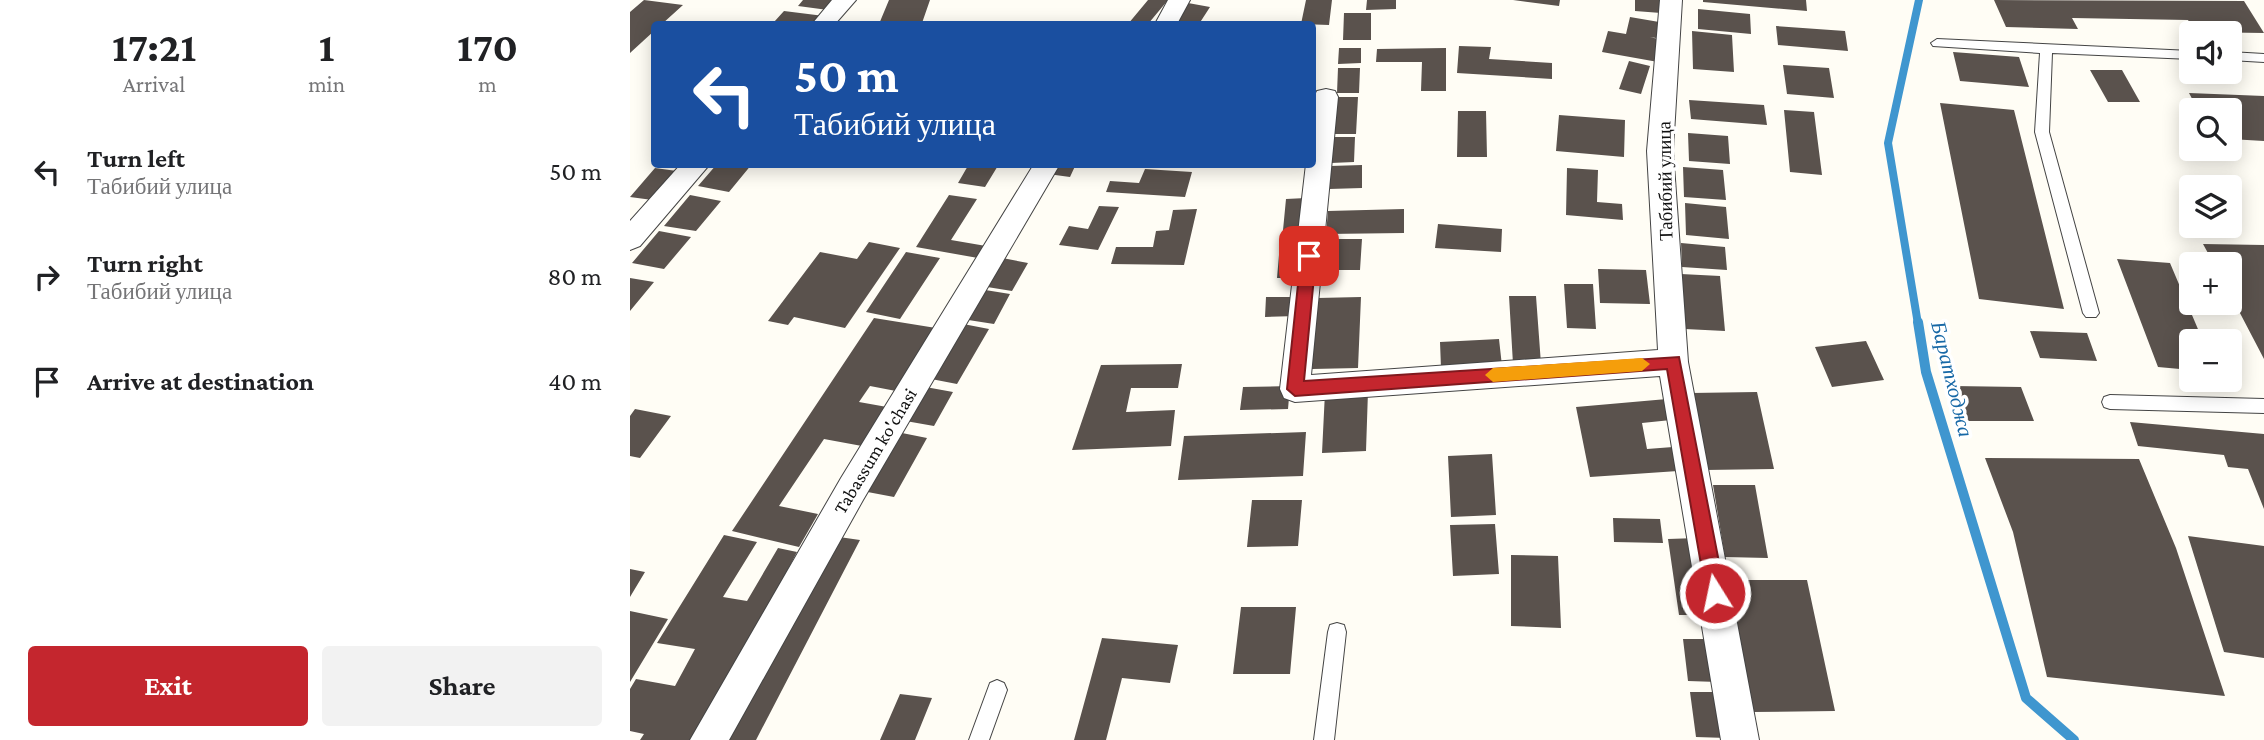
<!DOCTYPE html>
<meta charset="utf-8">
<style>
:root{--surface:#fff;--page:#f2f2f2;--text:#202124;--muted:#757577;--accent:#c4262e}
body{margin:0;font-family:"Crimson Pro",serif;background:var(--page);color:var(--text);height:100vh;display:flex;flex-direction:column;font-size:26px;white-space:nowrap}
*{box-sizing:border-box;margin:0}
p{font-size:23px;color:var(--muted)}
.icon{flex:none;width:38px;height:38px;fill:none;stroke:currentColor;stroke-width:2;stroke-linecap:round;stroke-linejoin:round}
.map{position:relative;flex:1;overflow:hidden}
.drawer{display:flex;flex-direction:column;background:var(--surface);width:630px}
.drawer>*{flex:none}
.guide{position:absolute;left:21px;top:21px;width:665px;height:147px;border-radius:7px;box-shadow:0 4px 18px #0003;background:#1a4fa0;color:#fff;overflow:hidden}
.controls{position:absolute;left:1549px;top:21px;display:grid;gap:14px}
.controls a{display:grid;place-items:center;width:63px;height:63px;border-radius:7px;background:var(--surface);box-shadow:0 4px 18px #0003;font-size:35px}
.pin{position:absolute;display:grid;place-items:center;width:60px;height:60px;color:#fff;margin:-30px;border-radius:14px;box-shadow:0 4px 10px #0006}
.me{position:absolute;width:77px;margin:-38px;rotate:350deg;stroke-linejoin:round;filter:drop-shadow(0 0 5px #0008)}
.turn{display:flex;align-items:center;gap:24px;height:147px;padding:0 28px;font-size:32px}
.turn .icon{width:91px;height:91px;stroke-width:2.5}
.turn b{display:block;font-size:49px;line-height:60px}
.eta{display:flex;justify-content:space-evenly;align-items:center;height:119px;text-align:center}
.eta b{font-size:42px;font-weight:700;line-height:49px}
.button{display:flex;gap:14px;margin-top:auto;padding:14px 28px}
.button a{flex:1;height:80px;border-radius:7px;background:var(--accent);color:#fff;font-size:28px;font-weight:700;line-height:80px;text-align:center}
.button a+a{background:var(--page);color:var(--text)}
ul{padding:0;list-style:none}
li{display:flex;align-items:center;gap:21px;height:105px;padding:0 28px}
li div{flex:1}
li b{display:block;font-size:26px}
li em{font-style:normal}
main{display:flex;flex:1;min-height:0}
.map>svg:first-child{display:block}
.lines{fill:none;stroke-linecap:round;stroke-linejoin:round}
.stream-far1{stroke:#3f96cf;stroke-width:8}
.stream{stroke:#3f96cf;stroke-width:10}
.building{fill:#5a524d}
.service-casing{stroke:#444;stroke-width:2}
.minor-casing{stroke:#444;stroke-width:2}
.service{fill:#fff;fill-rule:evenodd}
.minor{fill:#fff;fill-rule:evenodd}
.route{fill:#c4262e;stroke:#7f191e;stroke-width:2}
.slow{fill:#f59e0b}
.labels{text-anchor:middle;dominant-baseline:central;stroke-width:7;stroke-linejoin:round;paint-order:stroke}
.street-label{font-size:19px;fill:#111;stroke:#fff}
.water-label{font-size:21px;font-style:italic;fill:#1768a6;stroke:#fff}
</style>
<main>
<section class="drawer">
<div class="eta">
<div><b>17:21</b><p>Arrival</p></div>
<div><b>1</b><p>min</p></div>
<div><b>170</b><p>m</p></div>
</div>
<ul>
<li><svg class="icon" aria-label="left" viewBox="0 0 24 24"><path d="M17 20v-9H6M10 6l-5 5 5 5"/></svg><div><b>Turn left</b><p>Табибий улица</p></div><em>50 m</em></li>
<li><svg class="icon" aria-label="right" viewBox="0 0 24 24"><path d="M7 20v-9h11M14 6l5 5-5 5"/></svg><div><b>Turn right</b><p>Табибий улица</p></div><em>80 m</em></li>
<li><svg class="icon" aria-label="arrive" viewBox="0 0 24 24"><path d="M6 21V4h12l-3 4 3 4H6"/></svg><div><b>Arrive at destination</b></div><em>40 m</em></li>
</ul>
<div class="button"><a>Exit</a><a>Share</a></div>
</section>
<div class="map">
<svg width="1634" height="740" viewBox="0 0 1634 740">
<rect width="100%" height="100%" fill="#fffdf5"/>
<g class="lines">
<path class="stream-far1" d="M1288,324L1258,143L1289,0"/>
<path class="stream" d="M1288,322L1296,372L1396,698L1444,740"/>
</g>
<path class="building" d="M14,0L53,5L32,24H24V31L0,53V12Z
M173,0H207L198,10L168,6Z
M259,0H300L292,23L249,24Z
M518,0H538L518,24H498Z
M676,0H702L699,25L671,24Z
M737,0H766V9L736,10Z
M883,0H930L929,6Z
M1005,0H1031V13L1005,11Z
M1073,0H1176L1177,11L1073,2Z
M1364,0L1614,1L1634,33L1565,32L1558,20L1442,18L1448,29L1376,27Z
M558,3L580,7L569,24L544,23Z
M1068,9L1120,14L1121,34L1068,29Z
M154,11L194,16L186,24L144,22Z
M714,13H741V40H713Z
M1000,17L1035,23L1032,39L1020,37L1032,40L1028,62L972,52L978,31L996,34Z
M1146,26L1215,31L1218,51L1148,45Z
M1062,31L1102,35L1104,72L1063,69Z
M829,46L861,47L859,59L922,63V79L827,73Z
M709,48H731V63L708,64Z
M816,48V91H791L792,62H746L747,49Z
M1323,52L1389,57L1399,87L1330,81Z
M999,61L1020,66L1011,94L989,89Z
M1153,65L1199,68L1204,98L1157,94Z
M708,68H730L729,93H707Z
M1460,70H1492L1510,102H1478Z
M1559,93L1634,96V141L1600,139V110H1568Z
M706,97H728L726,134H703Z
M1059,100L1134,105L1137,125L1061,119Z
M1310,103L1384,110L1434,309L1349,299Z
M1154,110L1184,112L1192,175L1160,172Z
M828,111H856L857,157H827Z
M929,115L995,120L994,157L926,151Z
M1058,133L1098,136L1100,164L1059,161Z
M702,137H725L724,162L701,163Z
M87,164H122L99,192L68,186Z
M339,164H369L355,187L328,183Z
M423,164H446L440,177L418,174Z
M732,165V188L699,189L700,166Z
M1053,167L1093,170L1096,200L1054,197Z
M25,168L54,172L30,201L0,197Z
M937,168L968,170L967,202L992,204L993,220L936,215Z
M515,169L562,172L555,197L476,192L480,181L509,183Z
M60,195L91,201L66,231L34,226Z
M319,195L347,199L321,240L356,246L348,258L286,247Z
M676,198L672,250L651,251L656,199Z
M1055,203L1096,207L1099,239L1056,235Z
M469,206L489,207L468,250L429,245L439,226L458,229Z
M567,209L554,265L481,264L486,247H523L526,231L539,230L543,210Z
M774,209V233L696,234L698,211Z
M808,224L872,229L871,252L805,248Z
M29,231L61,237L34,269L2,263Z
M696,239H732L730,270H693Z
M239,242L270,248L215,328L164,317L158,325L138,321L190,252L227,259Z
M1051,243L1095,247L1097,270L1052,267Z
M1573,244L1634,245V359L1600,294V264H1584Z
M276,252L310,258L270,319L236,312Z
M649,255H673L671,278H647Z
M367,257L398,263L382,291L351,286Z
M1487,259L1540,263L1573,341H1561V370L1528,367Z
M968,269L1016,270L1020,304L970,303Z
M1051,274L1090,276L1095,331L1055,329Z
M0,278L24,282L0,311Z
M934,284H963L966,329L937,328Z
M349,289L380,294L364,324L332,319Z
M879,296H906L911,364H883Z
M636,297H668L667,316L635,317Z
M731,297L728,368L682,369L687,298Z
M244,318L306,328L266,391L240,386L229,402L257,407L232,446L194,439L149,506L188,514L169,547L102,531Z
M328,323L359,329L327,384L296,378Z
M1400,331L1457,333L1467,361L1410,358Z
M869,339L872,366L811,368L810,342Z
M1236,341L1254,380L1202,387L1185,347Z
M552,364L548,388H501L496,412L545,410L541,446L442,450L471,365Z
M290,386L323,392L304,426L270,420Z
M660,386L658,409L610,410L613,387Z
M1323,386L1391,387L1404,421H1334Z
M738,391L736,451L692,453L695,392Z
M1127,392L1144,469L1075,470L1061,393Z
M1037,399L1041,420L1012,423L1017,449L1043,447L1048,471L960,477L946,407Z
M5,409L41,416L10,458L0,456V416Z
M1500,422L1634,434V509L1618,469L1598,467L1594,455L1508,446Z
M262,431L297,438L264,497L227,490Z
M676,432L673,476L548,480L554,436Z
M862,454L866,515L821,517L818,456Z
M1355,458L1509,459L1546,548L1595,696L1417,677L1383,532Z
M1083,485H1125L1138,558L1095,557Z
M622,500H672L668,546L617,547Z
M983,518L1030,519L1033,543L984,542Z
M865,524L869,574L823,576L820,525Z
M94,535L127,542L93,597L117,601L148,548L167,552L69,740H10L14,734L0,731V689L6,679L45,686L65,649L27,643Z
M202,536L230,540L126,740H91Z
M1558,536L1634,546V658L1594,652Z
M1067,538L1079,615H1049L1038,539Z
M881,555L928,556L931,628L881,626Z
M0,569L15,572L0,597Z
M1098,580H1177L1205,711L1121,712Z
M611,607H666L660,674H603Z
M0,611L38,619L0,682Z
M472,638L548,645L540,683L492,678L476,740H444Z
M1053,639H1082L1088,682L1058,681Z
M1060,692H1090L1097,738L1066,737Z
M270,694L302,698L285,740H250Z"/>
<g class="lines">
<g class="service-casing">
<path id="service" d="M1307,39L1561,51V59L1422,53L1419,132L1469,313L1466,317H1456L1453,313L1405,132L1410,53L1303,46L1301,43Z
M1600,52L1634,54V62L1600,60Z
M1480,395L1634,399V413L1480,409L1474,407L1472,402L1474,397Z
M707,623L714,625L716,632L704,740H684L698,632L700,625Z
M367,680L374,683L377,690L359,740H339L360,683Z"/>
</g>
<g class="minor-casing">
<path id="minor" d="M202,0H226L205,24H182Z
M538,0H560L547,24H525Z
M1030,0H1052L1043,151L1058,362L1129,740H1091L1030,376L665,402L654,398L650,389L676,164H682L684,97L687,91L696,89L705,91L708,97L681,375L1028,350L1017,151Z
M51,164H80L10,246L0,250V221Z
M404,164H430L233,500L99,740H60L211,478Z"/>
</g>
<use href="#service" class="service"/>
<use href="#minor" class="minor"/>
</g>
<path class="route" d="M679,250L686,256L674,381L1049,357L1095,593L1092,599L1085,602L1079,599L1076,593L1037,369L665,396L657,389L671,256Z"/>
<path class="slow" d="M1012,358L1020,364L1012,371L863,382L855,375L863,368Z"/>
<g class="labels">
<g class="street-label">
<text transform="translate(1035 181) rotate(-91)">Табибий улица</text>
<text transform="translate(245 451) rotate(-59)">Tabassum ko'chasi</text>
</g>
<g class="water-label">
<text transform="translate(1322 379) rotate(76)">Баратходжа</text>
</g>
</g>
</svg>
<div class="controls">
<a><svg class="icon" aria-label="sound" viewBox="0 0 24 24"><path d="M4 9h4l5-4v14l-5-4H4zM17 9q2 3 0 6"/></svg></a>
<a><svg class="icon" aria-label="search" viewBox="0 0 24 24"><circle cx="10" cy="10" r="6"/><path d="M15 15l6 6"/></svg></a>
<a><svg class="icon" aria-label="layers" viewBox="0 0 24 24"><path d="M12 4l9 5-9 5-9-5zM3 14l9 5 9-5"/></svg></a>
<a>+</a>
<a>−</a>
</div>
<div class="pin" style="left:679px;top:256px;background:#d93025"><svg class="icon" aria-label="arrive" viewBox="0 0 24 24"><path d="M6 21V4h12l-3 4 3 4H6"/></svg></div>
<svg class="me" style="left:1085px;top:593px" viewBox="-20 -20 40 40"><circle r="17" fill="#c4262e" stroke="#fff" stroke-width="3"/><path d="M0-11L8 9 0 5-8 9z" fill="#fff"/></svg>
<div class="guide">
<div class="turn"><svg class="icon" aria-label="left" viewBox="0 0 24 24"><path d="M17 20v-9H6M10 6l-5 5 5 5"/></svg><div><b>50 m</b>Табибий улица</div></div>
</div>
</div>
</main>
